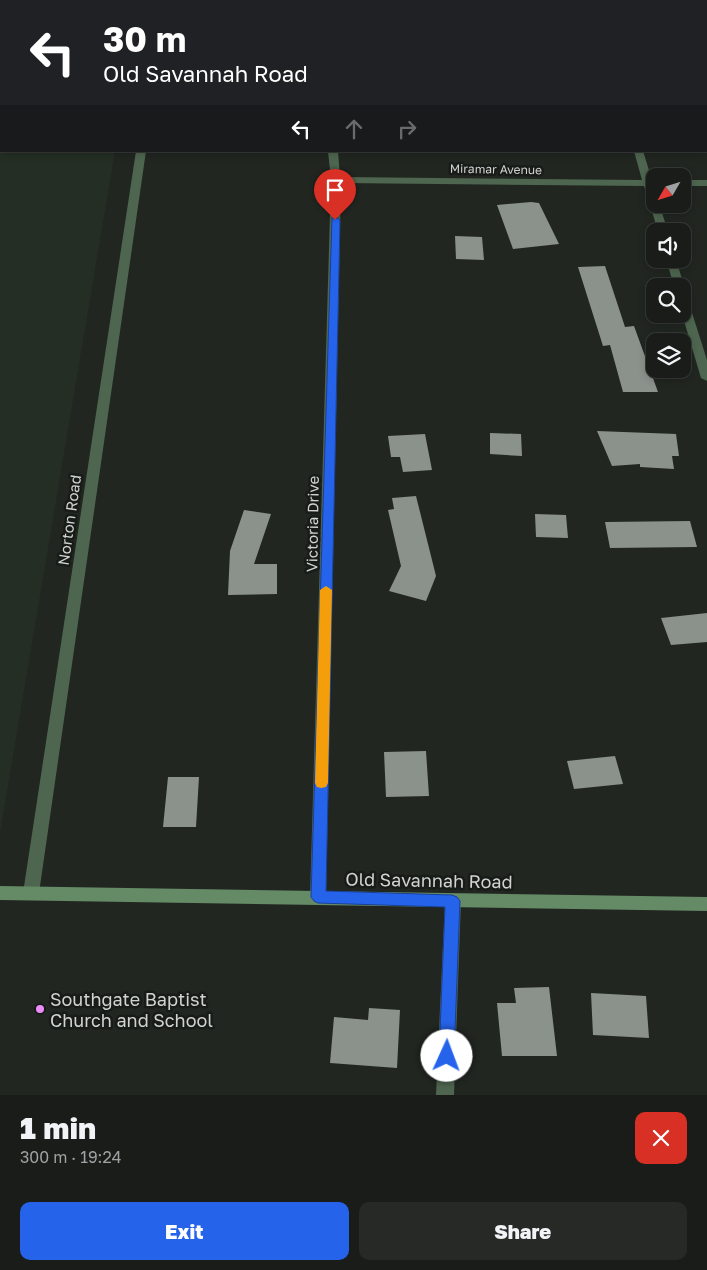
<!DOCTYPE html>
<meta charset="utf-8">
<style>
:root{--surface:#191c19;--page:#262926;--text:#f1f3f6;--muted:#9fa1a2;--line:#373a38;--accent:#2563eb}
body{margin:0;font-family:"Golos Text",sans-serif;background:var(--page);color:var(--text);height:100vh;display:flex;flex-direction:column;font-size:19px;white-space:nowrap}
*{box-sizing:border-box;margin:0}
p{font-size:16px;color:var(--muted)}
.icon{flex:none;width:28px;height:28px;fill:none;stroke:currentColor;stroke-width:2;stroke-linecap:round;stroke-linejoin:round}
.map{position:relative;height:1095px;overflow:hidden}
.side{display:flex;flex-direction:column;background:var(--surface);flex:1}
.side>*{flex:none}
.banner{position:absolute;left:0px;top:0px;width:708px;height:152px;box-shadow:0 2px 8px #0003,0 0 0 1px var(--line);background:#202124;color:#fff;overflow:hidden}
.needle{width:32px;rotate:231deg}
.tools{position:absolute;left:646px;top:168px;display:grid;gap:10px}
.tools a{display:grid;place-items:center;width:45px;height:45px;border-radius:10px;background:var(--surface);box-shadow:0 2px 8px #0003,0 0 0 1px var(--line);font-size:25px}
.pin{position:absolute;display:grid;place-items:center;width:42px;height:42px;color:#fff;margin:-51px -21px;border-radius:50% 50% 50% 0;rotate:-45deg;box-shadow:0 0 5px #0007}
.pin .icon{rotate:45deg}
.me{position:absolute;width:55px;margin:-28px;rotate:2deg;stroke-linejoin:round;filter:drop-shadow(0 0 4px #0008)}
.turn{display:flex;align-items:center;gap:18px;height:105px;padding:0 20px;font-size:22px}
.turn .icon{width:65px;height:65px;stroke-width:2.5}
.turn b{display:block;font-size:35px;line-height:42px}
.lanes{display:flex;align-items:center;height:48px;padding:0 20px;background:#0003;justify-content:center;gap:25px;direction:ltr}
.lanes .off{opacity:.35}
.round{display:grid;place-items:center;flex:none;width:52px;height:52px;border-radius:10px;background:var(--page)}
.headline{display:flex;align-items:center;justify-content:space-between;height:85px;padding:0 20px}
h1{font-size:30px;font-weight:800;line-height:38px}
.action{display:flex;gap:10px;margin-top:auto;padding:10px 20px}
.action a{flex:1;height:58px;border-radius:10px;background:var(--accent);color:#fff;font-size:20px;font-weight:800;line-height:58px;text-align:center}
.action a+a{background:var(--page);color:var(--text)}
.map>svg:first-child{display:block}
.built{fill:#242e24}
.building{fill:#8b918b}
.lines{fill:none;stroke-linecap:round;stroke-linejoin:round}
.street{fill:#4e664f;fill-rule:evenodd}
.secondary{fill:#658a66;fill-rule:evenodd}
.rail-casing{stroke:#a8aba8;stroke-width:4}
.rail{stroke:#181c18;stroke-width:2.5;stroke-dasharray:8;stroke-linecap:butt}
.route{fill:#2563eb;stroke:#184099}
.slow{fill:#f59e0b}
.poi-dot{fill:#ed8cf9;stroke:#181c18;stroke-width:2}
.labels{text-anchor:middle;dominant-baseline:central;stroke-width:5;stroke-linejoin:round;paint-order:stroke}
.far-street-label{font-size:12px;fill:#d0d3d0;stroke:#181c18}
.street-label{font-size:15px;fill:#d0d3d0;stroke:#181c18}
.near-street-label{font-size:18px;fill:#d0d3d0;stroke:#181c18}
.near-poi-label{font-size:18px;fill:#d0d3d0;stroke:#181c18;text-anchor:start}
</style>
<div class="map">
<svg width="707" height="1095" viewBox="0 0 707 1095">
<rect width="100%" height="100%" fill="#212621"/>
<path class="built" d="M0,52L1,151H115L0,833Z"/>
<path class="building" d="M531,202L539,203L559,244L513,249L497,205Z
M455,236L482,237L484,260L456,259Z
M605,266L625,327L634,326L658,392H623L610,345L603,346L578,267Z
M597,431L676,434L679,456H672L674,469L640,467V464L612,466Z
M490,433L521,434L522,456L490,454Z
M425,434L432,470L403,472L400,457H391L388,436Z
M416,496L436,576L426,601L389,591L401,566L388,510L394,509L392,498Z
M244,510L271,514L254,564H277V594L228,595L230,551Z
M535,514L566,515L568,538L536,537Z
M690,521L697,547L610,548L605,522Z
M707,613V642L671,645L661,618Z
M426,751L429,796L386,797L384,752Z
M615,756L623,784L574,789L567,761Z
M168,777H199L196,827H163Z
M549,987L557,1056H502L497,1003H516L514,988Z
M591,993L646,996L649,1038L593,1035Z
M369,1008L400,1010L397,1068L330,1063L334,1017L368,1020Z"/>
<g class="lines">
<path class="street" d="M159,0H167V1H159Z
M706,10H707V14H706Z
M136,151H146L39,893L36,898L31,900L26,898L23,893Z
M328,151H338L340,177L642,180L634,151H643L652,180H655V204H659L668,231H658L644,186L341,183L326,897L323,902L318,904L313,902L310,897L331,180Z
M682,180H707V186H682Z
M666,259H676L684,286L683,288L682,286H674Z
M682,294L687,297L707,360V381L701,378L682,314Z
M453,894L458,896L461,901L454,1095H436L445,901L448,896Z"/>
<path class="secondary" d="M0,886L707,897V911L0,900Z"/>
<g class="rail-casing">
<path id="rail" d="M289,1L298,0"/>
</g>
<use href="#rail" class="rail"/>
</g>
<path class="route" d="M332,218H338L340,220L326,891L452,895L457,897L460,901L454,1056L452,1061L447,1064L441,1061L439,1056L445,907L318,903L314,901L311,897Z"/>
<path class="slow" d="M326,586L332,590L328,783L326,787L321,788L317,787L315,783L320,590Z"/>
<circle class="poi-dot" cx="40" cy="1009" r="5"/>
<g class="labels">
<g class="far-street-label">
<text transform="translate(496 169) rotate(1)">Miramar Avenue</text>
</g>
<g class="street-label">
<text transform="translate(69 520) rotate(-82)">Norton Road</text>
<text transform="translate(312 524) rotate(-89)">Victoria Drive</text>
</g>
<g class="near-street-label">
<text transform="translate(429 880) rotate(1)">Old Savannah Road</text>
</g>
<g class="near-poi-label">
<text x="50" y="999">Southgate Baptist<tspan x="50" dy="21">Church and School</tspan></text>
</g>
</g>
</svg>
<div class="tools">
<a><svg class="needle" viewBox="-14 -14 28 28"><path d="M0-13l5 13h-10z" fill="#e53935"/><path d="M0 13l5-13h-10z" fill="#9fa1a2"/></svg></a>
<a><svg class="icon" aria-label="sound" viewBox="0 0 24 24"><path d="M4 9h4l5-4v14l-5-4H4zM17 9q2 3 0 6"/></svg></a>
<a><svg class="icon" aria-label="search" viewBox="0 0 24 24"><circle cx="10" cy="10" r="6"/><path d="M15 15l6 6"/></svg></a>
<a><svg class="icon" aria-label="layers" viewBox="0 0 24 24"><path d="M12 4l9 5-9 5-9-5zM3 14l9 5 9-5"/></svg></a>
</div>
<div class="pin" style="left:335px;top:220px;background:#d93025"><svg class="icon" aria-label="arrive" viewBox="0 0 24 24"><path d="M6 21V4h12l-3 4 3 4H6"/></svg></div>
<svg class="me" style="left:447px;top:1056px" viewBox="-20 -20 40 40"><circle r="19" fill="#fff"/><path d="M0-13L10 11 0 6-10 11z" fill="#2563eb"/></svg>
<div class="banner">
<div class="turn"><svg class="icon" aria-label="left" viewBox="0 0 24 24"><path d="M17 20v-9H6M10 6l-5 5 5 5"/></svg><div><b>30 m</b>Old Savannah Road</div></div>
<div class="lanes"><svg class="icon" aria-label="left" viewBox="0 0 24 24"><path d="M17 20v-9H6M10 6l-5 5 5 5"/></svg><svg class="icon off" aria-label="ahead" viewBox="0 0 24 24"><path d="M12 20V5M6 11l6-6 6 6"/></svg><svg class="icon off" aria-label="right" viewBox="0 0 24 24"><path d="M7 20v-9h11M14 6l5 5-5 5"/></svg></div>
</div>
</div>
<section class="side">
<div class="headline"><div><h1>1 min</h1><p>300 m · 19:24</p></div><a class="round" style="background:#d93025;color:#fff"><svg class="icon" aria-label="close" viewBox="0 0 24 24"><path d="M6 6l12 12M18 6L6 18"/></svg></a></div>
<div class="action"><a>Exit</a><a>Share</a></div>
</section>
